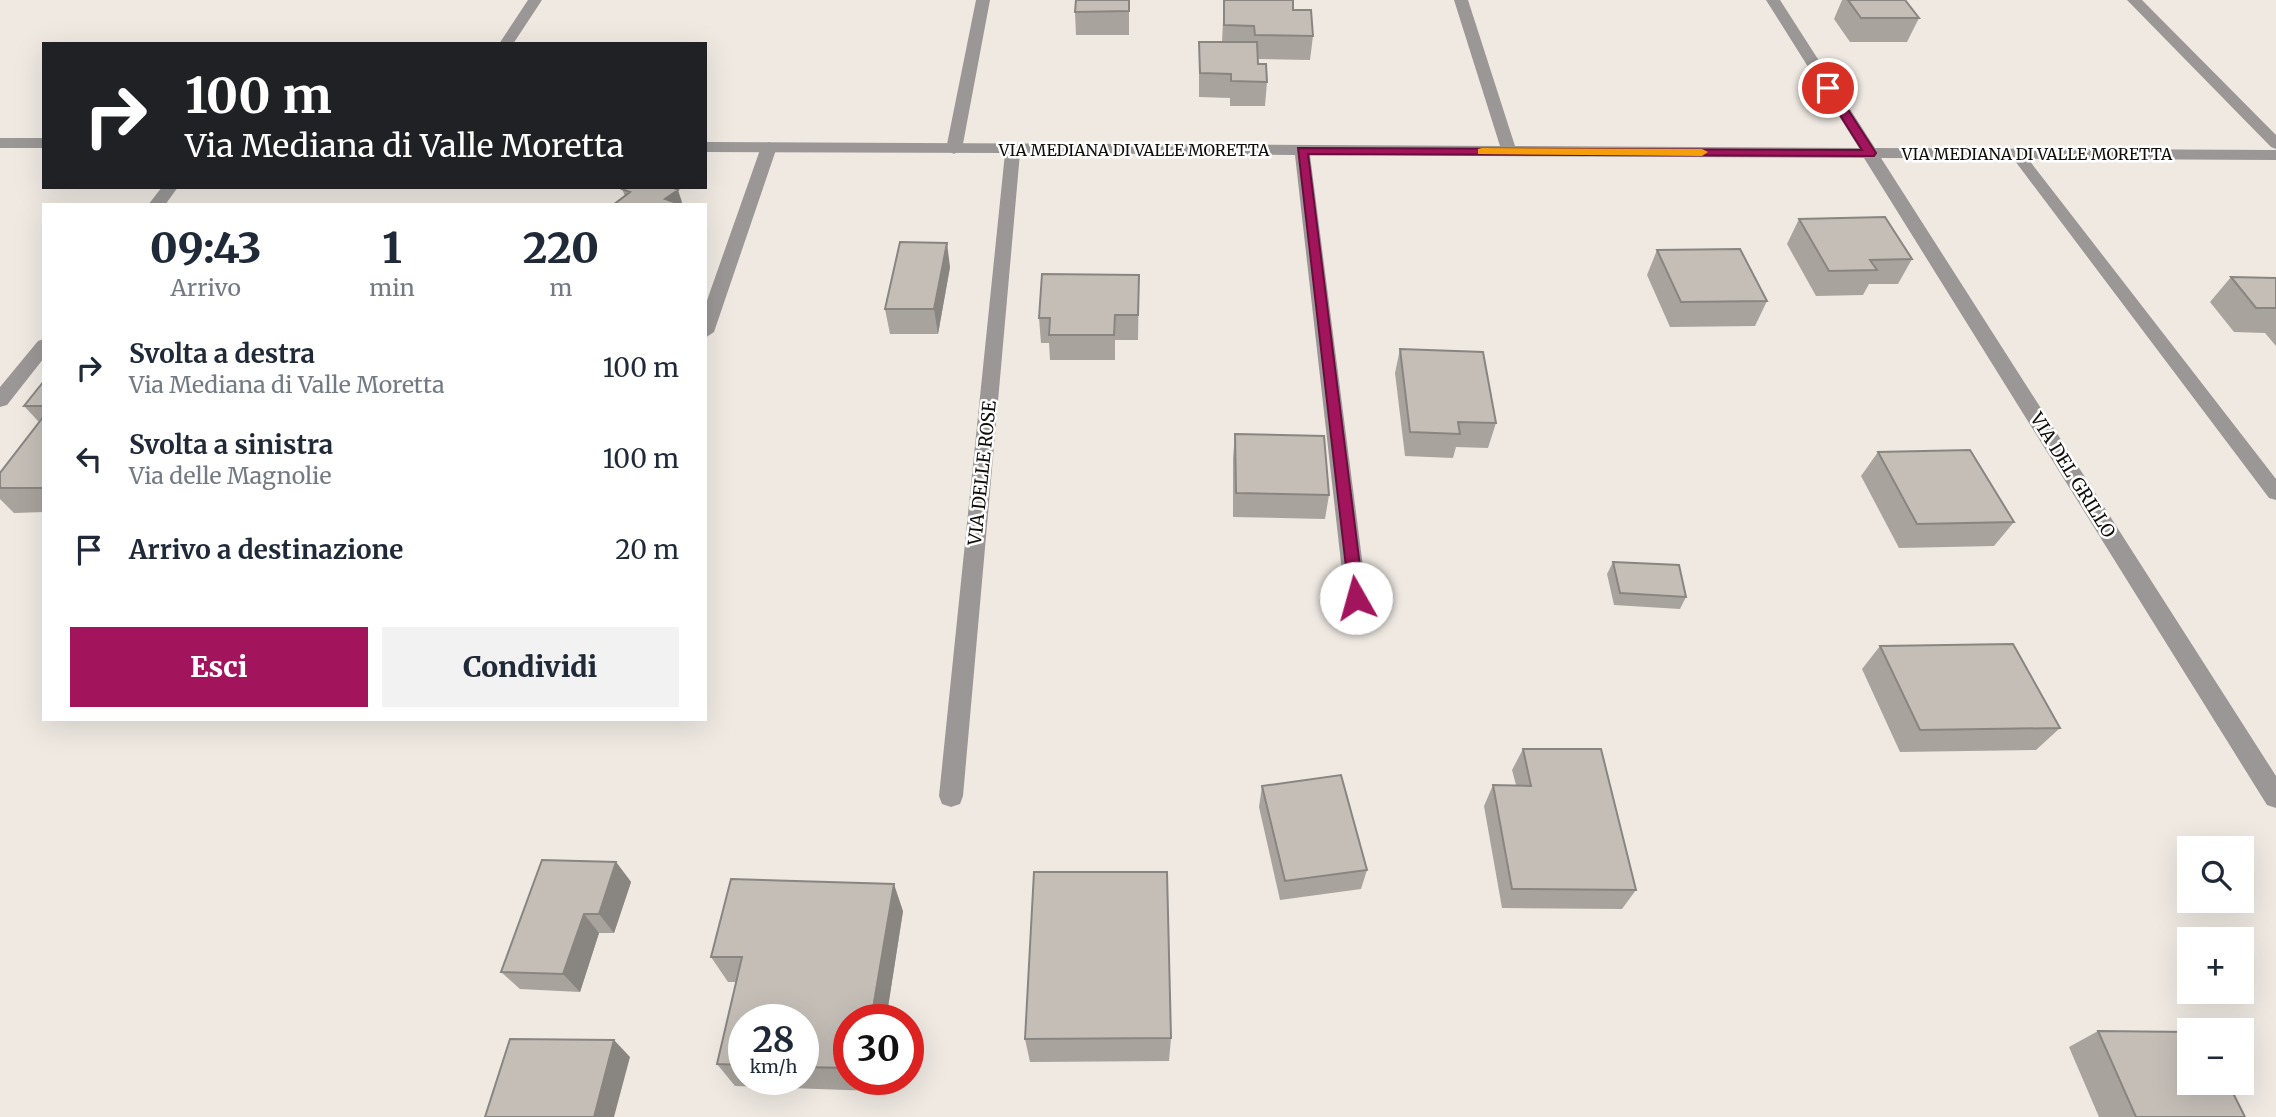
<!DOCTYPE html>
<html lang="it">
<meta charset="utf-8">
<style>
:root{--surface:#fff;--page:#f2f2f3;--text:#1f2937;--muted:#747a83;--accent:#a2155d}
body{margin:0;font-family:Merriweather,serif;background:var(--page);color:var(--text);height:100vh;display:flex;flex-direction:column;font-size:26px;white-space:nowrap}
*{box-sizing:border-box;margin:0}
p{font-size:23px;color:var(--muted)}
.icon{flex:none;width:38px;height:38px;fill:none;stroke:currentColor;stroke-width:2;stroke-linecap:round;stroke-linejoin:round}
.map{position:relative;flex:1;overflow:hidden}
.panel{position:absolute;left:42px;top:203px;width:665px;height:518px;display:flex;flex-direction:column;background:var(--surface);border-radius:0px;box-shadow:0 7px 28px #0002}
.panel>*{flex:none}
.top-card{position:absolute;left:42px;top:42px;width:665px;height:147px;border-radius:0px;box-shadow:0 7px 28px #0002;background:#202124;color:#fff;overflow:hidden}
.fabs{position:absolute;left:2177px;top:836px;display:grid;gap:14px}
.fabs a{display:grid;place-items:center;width:77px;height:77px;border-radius:0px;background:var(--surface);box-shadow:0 7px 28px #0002;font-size:35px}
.speed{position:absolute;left:728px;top:1004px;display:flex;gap:14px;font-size:35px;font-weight:700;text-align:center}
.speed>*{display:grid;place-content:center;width:91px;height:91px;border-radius:50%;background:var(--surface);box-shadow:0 7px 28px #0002;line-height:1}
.speed small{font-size:18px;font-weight:400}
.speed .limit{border:10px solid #d22;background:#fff;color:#111}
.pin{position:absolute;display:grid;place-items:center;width:60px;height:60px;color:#fff;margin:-30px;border:4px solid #fff;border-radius:50%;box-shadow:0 2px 7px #0007}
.me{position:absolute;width:77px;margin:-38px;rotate:353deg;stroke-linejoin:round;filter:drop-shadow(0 0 5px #0008)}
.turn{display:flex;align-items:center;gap:24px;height:147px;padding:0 28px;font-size:32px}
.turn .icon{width:91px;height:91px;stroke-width:2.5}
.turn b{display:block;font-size:49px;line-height:60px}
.eta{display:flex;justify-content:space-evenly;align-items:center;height:119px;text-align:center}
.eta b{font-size:42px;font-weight:800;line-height:49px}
.button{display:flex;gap:14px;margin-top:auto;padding:14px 28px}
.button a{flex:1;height:80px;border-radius:0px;background:var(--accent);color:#fff;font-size:28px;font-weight:800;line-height:80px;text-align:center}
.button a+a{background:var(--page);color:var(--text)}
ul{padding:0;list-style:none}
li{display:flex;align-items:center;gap:21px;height:91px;padding:0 28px}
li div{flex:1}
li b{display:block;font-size:26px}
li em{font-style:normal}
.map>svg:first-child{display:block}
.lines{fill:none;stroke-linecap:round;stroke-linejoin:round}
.lane{fill:#9b9797;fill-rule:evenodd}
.street{fill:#9b9797;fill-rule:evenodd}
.wall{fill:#a9a39d;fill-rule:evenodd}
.shaded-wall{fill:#898580}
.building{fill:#c4beb7;stroke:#898580;stroke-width:2}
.route{fill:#a2155d;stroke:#690e3c;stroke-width:2}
.slow{fill:#f59e0b}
.labels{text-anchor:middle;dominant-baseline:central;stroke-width:5;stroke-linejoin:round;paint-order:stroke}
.far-street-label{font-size:16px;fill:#100e0b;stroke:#fff}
.street-label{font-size:18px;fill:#100e0b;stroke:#fff}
</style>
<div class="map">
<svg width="2276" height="1117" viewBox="0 0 2276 1117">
<rect width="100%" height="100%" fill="#efe9e2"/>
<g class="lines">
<path class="lane" d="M528,0H542L513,44H499Z
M976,0H990L962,149L954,154L946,149Z
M2127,0H2142L2276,135V149L2271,147Z
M769,142L777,147L714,332L705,338V306L761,147Z
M2017,149L2022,151L2276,479V500L2269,498L2012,157L2009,154Z
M162,187H178L165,205H148Z
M44,339V358L7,405L0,407V387L38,341Z"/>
<path class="street" d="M1454,0H1468L1515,146L1859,148L1766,0H1780L1875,148L2276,150V160L1881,158L2276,776V808L2267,805L1864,158L1310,155L1367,598L1364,604L1356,607L1348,604L1345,598L1295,155L1020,153L963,796L960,804L951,807L942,804L939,796L1005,153L705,152V142L1500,146Z
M0,138H44V148H0Z"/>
</g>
<path class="wall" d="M1129,0V35H1076L1075,12Z
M1224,0L1293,10L1313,36L1310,60L1258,59V64L1267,82L1265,106H1230V98L1199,97V42H1222Z
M1842,0H1905L1919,18L1907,42H1850L1834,19Z
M622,189L682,202L679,205H613L625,196Z
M1799,219L1912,259L1898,284H1869L1863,295L1816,296L1787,244Z
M1657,250L1767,301L1755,326L1670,327L1647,275Z
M950,267L938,334H890L885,309Z
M1139,275L1138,340H1115V360H1050L1049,343H1041L1039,318Z
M2231,277L2276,278V346L2265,333L2234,332L2210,302Z
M1400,349L1496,423L1488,448L1456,447L1453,458L1405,456L1395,373Z
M44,381V512L14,513L0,499V473L39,422L24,406Z
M1235,434L1329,495L1325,519L1233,517V458Z
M1878,452L2014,522L1994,546L1899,548L1861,476Z
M1613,562L1686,597L1680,609L1614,605L1607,574Z
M1880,646L2060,728L2036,750L1900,752L1862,669Z
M1523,749L1636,890L1622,909L1502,908L1484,806L1493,785H1516L1512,770Z
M1262,786L1367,870L1361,889L1280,900L1259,807Z
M616,862L631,882L614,933H599L580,992L520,989L501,972Z
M903,911L886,1020H849V1080H876L874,1091L735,1086L717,1064L736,982H728L711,957ZM744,1020H803V1080H744Z
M2098,1031L2245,1117H2099L2069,1047Z
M1171,1038L1169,1061L1030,1062L1025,1039Z"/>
<path class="shaded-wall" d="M678,190L682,202L679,205H667L665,199Z
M947,243L950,267L938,334L934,309Z
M616,862L631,882L614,933L599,914Z
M894,884L903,911L886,1020H871Z
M584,914L599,933L580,992L563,974Z
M614,1040L630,1057L614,1117H594Z
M868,1080H876L874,1091Z"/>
<path class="building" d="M1076,0H1129V11L1075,12Z
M1224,0H1293V10H1311L1313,36L1255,35L1254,26L1224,25Z
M1848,0H1905L1919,18H1861Z
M1199,42H1257L1258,64H1266L1267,82L1231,81V74L1200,73Z
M625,187H672L678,190L665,199L677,203L675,205H613L630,192L622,189Z
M1885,217L1912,259L1870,260L1877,270L1829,271L1799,219Z
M900,242L947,243L934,309H885Z
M1740,249L1767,301L1681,302L1657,250Z
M1042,274L1139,275L1138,315H1115L1114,335H1049L1050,318H1039Z
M2231,277L2276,278V308H2256Z
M1400,349L1483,352L1496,423L1458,422L1460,434L1410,432Z
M44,381V406H24Z
M44,416V485L42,488H0V473Z
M1235,434L1324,436L1329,495L1236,493Z
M1970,450L2014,522L1917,524L1878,452Z
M1613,562L1679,565L1686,597L1620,593Z
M2013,644L2060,728L1920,730L1880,646Z
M1523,749H1601L1636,890L1512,889L1493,785L1531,786Z
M1341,775L1367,870L1285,881L1262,786Z
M542,860L616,862L599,914H584L563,974L501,972Z
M1034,872H1167L1171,1038L1025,1039Z
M731,879L894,884L871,1020H849V1068L803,1067V1020H744V1065L717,1064L742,957H711Z
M2098,1031L2189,1032V1083H2228L2245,1117H2136Z
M510,1039L614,1040L594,1117H485Z"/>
<path class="route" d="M1824,85H1832L1876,153L1874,156L1308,154L1364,598L1362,602H1350L1298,148L1862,150L1823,88Z"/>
<path class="slow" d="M1482,148L1702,149L1708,152L1702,156L1478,154V149Z"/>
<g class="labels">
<g class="far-street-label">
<text x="1134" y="150">VIA MEDIANA DI VALLE MORETTA</text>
<text x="2037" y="154">VIA MEDIANA DI VALLE MORETTA</text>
</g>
<g class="street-label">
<text transform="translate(982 473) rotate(-84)">VIA DELLE ROSE</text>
<text transform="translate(2073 475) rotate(58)">VIA DEL GRILLO</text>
</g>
</g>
</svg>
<div class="fabs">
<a><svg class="icon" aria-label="search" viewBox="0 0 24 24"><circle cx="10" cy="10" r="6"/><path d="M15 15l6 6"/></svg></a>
<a>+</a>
<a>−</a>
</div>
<div class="speed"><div>28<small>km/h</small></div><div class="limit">30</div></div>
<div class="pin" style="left:1828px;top:88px;background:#d93025"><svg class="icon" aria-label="arrive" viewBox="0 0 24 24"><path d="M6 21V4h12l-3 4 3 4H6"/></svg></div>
<svg class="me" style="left:1356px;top:598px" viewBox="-20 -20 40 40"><circle r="19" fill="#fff"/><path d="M0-13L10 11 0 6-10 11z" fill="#a2155d"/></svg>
<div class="top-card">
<div class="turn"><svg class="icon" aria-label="right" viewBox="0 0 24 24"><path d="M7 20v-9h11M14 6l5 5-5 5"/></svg><div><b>100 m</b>Via Mediana di Valle Moretta</div></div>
</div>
<section class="panel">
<div class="eta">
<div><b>09:43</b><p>Arrivo</p></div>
<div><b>1</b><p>min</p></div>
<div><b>220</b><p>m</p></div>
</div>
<ul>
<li><svg class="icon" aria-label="right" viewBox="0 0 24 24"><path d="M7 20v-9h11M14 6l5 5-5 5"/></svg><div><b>Svolta a destra</b><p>Via Mediana di Valle Moretta</p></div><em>100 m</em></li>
<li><svg class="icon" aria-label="left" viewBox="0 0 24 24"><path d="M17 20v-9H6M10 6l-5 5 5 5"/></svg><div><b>Svolta a sinistra</b><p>Via delle Magnolie</p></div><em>100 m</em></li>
<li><svg class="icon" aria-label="arrive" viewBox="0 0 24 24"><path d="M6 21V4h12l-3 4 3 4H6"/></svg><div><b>Arrivo a destinazione</b></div><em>20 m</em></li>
</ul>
<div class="button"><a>Esci</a><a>Condividi</a></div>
</section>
</div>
